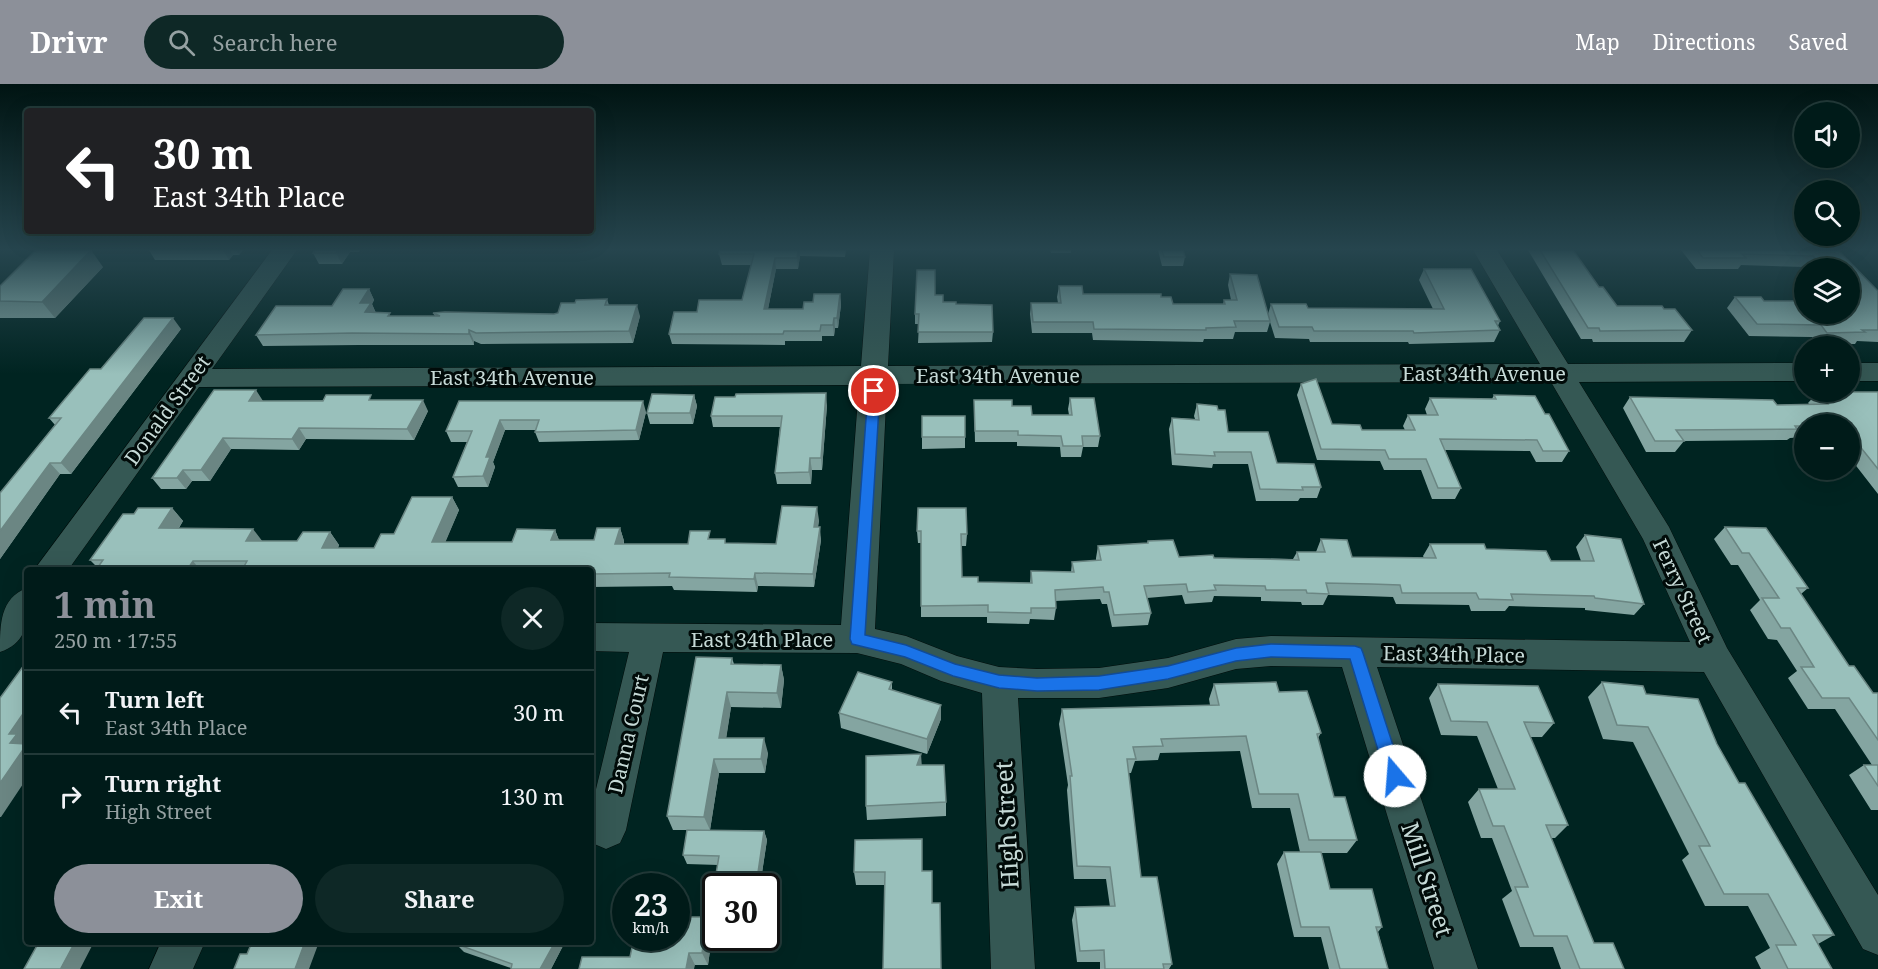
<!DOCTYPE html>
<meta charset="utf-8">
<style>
:root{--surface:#001b19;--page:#0e2826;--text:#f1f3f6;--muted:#95a1a2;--line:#223938;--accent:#8c9099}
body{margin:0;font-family:"Noto Serif",serif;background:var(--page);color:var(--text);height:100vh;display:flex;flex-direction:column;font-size:22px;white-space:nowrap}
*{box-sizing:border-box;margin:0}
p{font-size:20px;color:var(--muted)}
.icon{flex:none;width:33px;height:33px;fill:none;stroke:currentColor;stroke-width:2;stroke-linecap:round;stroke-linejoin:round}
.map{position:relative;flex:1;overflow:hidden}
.details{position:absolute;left:24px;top:483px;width:570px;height:378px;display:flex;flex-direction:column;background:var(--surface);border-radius:6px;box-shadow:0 6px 24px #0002,0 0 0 2px var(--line)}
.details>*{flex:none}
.top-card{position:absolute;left:24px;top:24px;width:570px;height:126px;border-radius:6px;box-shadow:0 6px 24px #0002,0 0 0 2px var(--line);background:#202124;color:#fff;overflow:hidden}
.buttons{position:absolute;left:1794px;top:18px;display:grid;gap:12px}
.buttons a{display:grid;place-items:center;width:66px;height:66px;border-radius:50%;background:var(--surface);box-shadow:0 6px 24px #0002,0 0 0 2px var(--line);font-size:30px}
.speed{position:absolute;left:612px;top:789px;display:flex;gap:12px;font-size:30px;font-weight:700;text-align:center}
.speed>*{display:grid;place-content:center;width:78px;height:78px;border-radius:50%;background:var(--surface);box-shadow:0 6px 24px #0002,0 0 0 2px var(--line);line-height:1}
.speed small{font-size:15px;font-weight:400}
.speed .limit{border:3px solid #111;border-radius:9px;background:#fff;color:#111}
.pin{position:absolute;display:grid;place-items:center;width:51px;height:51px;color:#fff;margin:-26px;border:3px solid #fff;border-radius:50%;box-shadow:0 2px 6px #0007}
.me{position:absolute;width:66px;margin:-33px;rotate:342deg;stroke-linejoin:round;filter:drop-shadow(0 0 4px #0008)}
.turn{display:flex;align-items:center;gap:21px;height:126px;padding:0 30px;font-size:27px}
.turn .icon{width:78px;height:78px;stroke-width:2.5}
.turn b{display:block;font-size:42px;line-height:51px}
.round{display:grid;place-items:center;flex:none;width:63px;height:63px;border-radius:32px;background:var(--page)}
.summary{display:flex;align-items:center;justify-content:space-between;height:102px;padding:0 30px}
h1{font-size:36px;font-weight:700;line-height:45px;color:var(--accent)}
.cta{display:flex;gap:12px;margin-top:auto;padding:12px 30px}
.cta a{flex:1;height:69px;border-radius:36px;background:var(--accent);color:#fff;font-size:24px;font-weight:700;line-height:69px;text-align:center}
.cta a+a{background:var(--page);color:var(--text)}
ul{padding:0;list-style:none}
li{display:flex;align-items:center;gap:18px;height:84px;padding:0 30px;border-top:2px solid var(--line)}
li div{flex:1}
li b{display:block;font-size:22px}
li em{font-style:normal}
header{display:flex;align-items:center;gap:36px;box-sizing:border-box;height:84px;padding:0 30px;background:var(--accent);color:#fff}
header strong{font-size:28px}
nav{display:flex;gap:33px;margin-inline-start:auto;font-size:21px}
.search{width:420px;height:54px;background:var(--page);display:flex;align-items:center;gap:15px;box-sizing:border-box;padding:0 21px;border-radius:33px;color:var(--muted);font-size:22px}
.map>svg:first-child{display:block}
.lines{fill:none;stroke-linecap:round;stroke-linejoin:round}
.minor-casing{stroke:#000c0a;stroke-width:1}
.minor{fill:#355854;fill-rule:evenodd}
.wall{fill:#84a5a1}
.shaded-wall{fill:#6b8683}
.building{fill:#99c0bb;stroke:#6b8683;stroke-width:1.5}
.route{fill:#1a73e8;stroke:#114b97;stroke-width:1.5}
.labels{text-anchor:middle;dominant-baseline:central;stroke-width:6;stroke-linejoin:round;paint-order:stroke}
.street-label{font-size:20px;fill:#c6dad7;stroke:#010b09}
.near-street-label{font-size:24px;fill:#c6dad7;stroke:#010b09}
</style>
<header>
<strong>Drivr</strong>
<div class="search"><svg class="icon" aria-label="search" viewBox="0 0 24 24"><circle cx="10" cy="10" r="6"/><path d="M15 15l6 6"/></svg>Search here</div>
<nav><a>Map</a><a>Directions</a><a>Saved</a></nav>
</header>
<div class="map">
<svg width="1878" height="885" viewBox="0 0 1878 885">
<rect width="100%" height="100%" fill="#002421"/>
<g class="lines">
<g class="minor-casing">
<path id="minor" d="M272,166H297L212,285L861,282L870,166H894L888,282L1540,280L1473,166H1497L1568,280L1804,279V297L1579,298L1669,443L1727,564L1878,811V871L1863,865L1704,588L1377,583L1478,885H1434L1342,583L1271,582L1236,585L1168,604L1099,614H1018L1035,885H991L982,609L941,597L901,580L857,569L663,568L626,746L620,759L606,765L592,759L591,726L629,568L591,567V539L841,541L859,301L199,303L68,486H34ZM1551,298L1643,455L1690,558L1271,552L1236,555L1168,574L1099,584L1037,585L999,583L957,572L906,552L875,545L887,300Z
M1850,279H1878V297H1850Z
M27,504C27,531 32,557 0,568C0,540 0,514 27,504Z
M161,858H205L193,885H149Z"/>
</g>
<use href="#minor" class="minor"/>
</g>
<path class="wall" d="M149,166H243L239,171H233L229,176H155Z
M315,166H360L359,168H350L342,180H319L313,169Z
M720,166H846L845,173L800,172L798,185H776L768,225H803L813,218L840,210L841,221L838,244H835L834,252H822V257H785V261L672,260L669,250L697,228L742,216L751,181H722L719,170Z
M1050,166H1071V169H1051Z
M1158,166H1183L1185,173L1183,182H1162Z
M1528,166H1573L1599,203L1617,222L1664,225L1692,246L1684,258H1593L1592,255H1581Z
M1681,166H1841L1839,168L1878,207V258L1857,257L1855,260H1818L1812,253L1749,252L1727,224L1735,213L1850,230V184H1806L1805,183L1741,181L1738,185H1696Z
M103,183L55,234H0V202Z
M1424,185L1500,237L1498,242L1500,246L1494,258L1409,260L1408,258H1310L1309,255L1275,254L1270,238L1267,248H1235L1233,255H1204L1203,258L1093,256L1092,249H1032L1030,230L1031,219H1058L1057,213L1059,202L1083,210L1161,213L1173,220H1223L1224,216H1231L1228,201L1230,190L1268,230L1271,220L1308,224L1433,225L1419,196Z
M369,205L374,216L372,220L376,229L391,232H435L433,229L554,230L558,229L575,219L607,215L609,221L640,232L633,259L481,260L474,257V261H358L263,262L256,251L332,222Z
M935,211L943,218L956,220L993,248L992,258L918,259L919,240H915V230Z
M181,245L71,390H60L0,475V409L55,341L49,334L101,285Z
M1301,300L1332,340L1362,346H1405L1403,342L1408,331H1427L1425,325L1430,314L1492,315L1494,311L1545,330L1569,367L1562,378H1536L1530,367L1445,366L1461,404L1455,415H1432L1421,386H1384L1380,377L1317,376L1297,311Z
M1818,308H1878V410L1850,374V340H1804V353L1790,354L1787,356L1684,357L1675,368H1646L1623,324L1630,313L1777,321L1809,320L1808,319Z
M694,311L697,322L693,340H650L647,329Z
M1070,314L1100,352L1098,363H1083L1081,373H1061L1060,363L1017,362V358H975L974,316L1012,322L1032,331H1069L1068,325Z
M374,316L428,327L414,356L306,355L299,366L231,365L210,397H192L186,405H161L152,394L263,317Z
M459,317L646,328L639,356L539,358L535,348V346H505L493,378L495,383L488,403H458L453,393L467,358H451L446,347Z
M1197,320L1218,326L1228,348L1277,379L1321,403L1317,414H1300L1298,417H1256L1248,380H1213L1212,384L1172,381L1169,345L1172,334L1195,335L1194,332Z
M827,321L822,386H812L811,400H777L775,389L780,343H713L711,332Z
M922,332L965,353V364L922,365Z
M452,413L459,426L445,458H512L555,446L559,456H594L620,444L624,457V460H688L712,455L726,459L776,460L819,436L818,443L821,456L814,503L758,502L757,508L674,506L672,502L591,503V486H100L90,476L134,430L172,424L183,437L179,444L262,457H297L330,448L339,461L338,464H374Z
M1725,443L1808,504L1801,510L1849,582L1873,609H1878V726H1871L1849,691L1864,681H1872L1835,625H1808L1788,594L1797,587L1777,556L1768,555L1750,526L1760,516L1738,481H1731L1714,455Z
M917,447L967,450L966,462H961L962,493L978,498L1030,499L1031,487L1071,488L1072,478L1096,477V474L1098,462L1147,459L1148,457L1179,473L1293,475L1297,468H1316L1321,455L1352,473L1424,474L1423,472L1430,460L1486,465L1551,477H1581L1576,463L1585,451L1644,520L1634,531L1585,526V524L1509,522L1505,527H1471L1469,521L1396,520L1393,513L1365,512L1328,511L1323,521H1302L1301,518L1261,517V513L1214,512L1212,518L1185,520L1182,511L1147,514L1151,529L1148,541L1112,543L1107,520H1102L1100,515L1055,517L1056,524L1054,536L1030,535L1029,540L987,539V533H921V459H918Z
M732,574L734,580L781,581L784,596L781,624L731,623L726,654L768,669L765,689H719L710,746L764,747L767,756L760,802H716L715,829L711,820L718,781L687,780L683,771L687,746H673L667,732Z
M892,598V606L941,621V635L927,670L841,644L839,629Z
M1602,598L1646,610L1717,660L1739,699L1834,851L1818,860L1832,885H1761L1755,873L1770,864L1748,822H1705L1682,776L1689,770L1633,658L1603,655L1588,613Z
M1214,600L1279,608L1321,649L1318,654L1334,713L1357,756L1347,769H1321L1330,805L1382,843L1378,848L1388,885H1329L1321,853H1294L1277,780L1284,768H1300L1290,724H1252L1240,667L1160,669L1158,676L1135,677L1131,689H1128L1141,793L1172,880L1169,885H1100V878H1077L1072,836L1075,823H1110L1106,795H1074L1067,706L1068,701L1059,640L1062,625L1210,621L1209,615Z
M1438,600L1554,639L1542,653H1530L1568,741L1555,754H1551L1594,859L1624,885H1561L1553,863H1520L1502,815L1512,807L1492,754H1481L1468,718L1479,705H1498L1477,652L1441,651L1429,614Z
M922,681L946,718V732L867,736L866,722Z
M922,787L932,819L941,885L885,801H856L854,788Z
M708,833L713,845L708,881H695L630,873Z
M458,858H565L551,885L511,884L464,868L456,860Z"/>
<path class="shaded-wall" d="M91,166L103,183L55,234L42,218Z
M223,166H230L233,171L229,176Z
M236,166H243L239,171Z
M338,166H349L350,168L342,180L336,169Z
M798,166H800V172L798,185L797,174Z
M775,174L776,185L766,235L764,225Z
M369,205L374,216L372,220L376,230L370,240L360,219Z
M840,210L841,221L838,244L837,234Z
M637,221L640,232L633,259L629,247Z
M173,234L181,245L71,390L61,379Z
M834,234L835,244L834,252L833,241Z
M469,246L474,257V261L469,250Z
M256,306L263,317H249Z
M826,309L827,321L822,386L821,374Z
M694,311L697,322L693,340L690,329Z
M423,316L428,327L414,356L407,345Z
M643,317L646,328L639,356L636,346Z
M500,336L505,346L493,378L495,383L488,403L483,392L486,373Z
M299,344L306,355L299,366L292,355Z
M223,354L231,365L210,397L201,386Z
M810,374L812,386L811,400L809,388Z
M50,379L60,390L0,475V447Z
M183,386L192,397L186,405L177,394Z
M452,413L459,426L440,471L432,458Z
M817,423L819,436L816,456L814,443Z
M172,424L183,437L170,457L159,444Z
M820,443L821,456L814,503L813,490Z
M620,444L624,457L620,473L615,460Z
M253,445L263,458L246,457Z
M555,446L560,459L551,456Z
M330,448L339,461L331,477L322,464Z
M193,477L200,486H187Z
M755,489L758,502L757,508L754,495Z
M781,581L784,596L781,624L777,609Z
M727,608L731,623L724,669L719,654Z
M941,621V635L927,670V655Z
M27,624V694L1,733H0V699L10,659L9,650Z
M764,654L768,669L765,689L761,675Z
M921,670L922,684L917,681Z
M714,675L719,689L710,746L704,733Z
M764,747L767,756L760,802H756Z
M708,833L713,845L708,881L702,869Z
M75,858H94L80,885H63L61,884Z
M305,858H319L309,885H295Z
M555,858H565L551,885H540Z
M689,869L695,881L694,885H686Z"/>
<path class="building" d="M36,166H91L42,218L0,217V202Z
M315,166H338L336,169H313Z
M720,166H798L797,174H775L764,225H803L804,218H813L814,210H840L837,234H834L833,241H821L820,247H784L783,250H669L674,228H697L699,216H742L754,170H719Z
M1162,166H1183L1185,173H1164Z
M1540,166H1573L1599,203H1603L1617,222H1662L1664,225H1675L1692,246L1600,247L1599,244H1588Z
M1697,166H1838L1878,207V246H1862L1865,248L1827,249L1821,241L1757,240L1735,213H1761L1764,217H1804V230H1850V216H1855L1850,210V184H1825L1813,172L1742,170L1746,174H1703Z
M1424,185H1471L1500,237H1495L1500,246L1414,249L1413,247H1314L1312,243H1279L1271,220H1306L1308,224L1444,225Z
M917,186H935V211H943V218H956V220L992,221L993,248H918L919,230H915Z
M1230,190L1257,191L1270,237H1234L1236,243L1206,244V246L1094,245L1093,238H1033L1031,219H1061L1059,202H1082L1083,210H1161V213H1171L1173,220H1225L1224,216H1237Z
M343,205H369L360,219H371L365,228L390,229L388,232H440L433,229L445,228L554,230L558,229L561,219H575L576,216L607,215L605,221H637L629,247L476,249L469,246V250L352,249L256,251L276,222H332Z
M144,234H173L61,379H50L0,447V409L61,334H49L90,285H101Z
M1316,295L1332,340L1360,341L1362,346H1415L1408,331H1438L1430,314L1496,315L1494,311L1535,312L1545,330H1549L1569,367H1543L1537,356L1440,355L1461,404H1438L1426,375H1389L1385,366L1321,365L1301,300Z
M214,306H256L249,317H323L326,311H371L369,316H423L407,345L299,344L292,355L223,354L201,386H183L177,394H152Z
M1818,308H1878V385L1850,350V340H1804V342H1795L1797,345L1676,346L1684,357H1655L1630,313L1773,316L1777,321L1828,320Z
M826,309L821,374H810L809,388L775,389L782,332H711L715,313H735L736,310Z
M652,310L694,311L690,329H647Z
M1070,314H1094L1100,352H1082L1083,362H1063L1061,352L1018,351V347H975L974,316H1012V322H1031L1032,331H1072Z
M459,317H643L636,346L535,348L539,336H500L486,373H490L483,392L453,393L472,347H446Z
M1197,320L1217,322L1218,326H1225L1228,348H1268L1277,379L1314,380L1321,403H1302L1303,406L1260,405L1251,368H1214L1215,372L1175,370L1172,334L1199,336Z
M922,332H965V353H922Z
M412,413H452L432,458H512L517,445L555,446L551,456H594L597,444H620L615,460H688L690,447H710L708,455H725V459L776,460L782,422L817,423L814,443H820L813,490L755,489L754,495L669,493L670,489L591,490V486H494L495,484H399L388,486H242L247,477H193L187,486H156L157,484L98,483L103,476H90L123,430H134L138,424H172L159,444L253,445L246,457H297L303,448H330L322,464H374L381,450H394Z
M918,424H966L967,450H961L962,493H978V498L1032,499L1031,487L1074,488L1072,478L1101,476L1098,462L1148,459V457L1173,456L1179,473L1213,471L1214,474L1299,476L1297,468H1325L1321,455L1347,456L1352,473L1436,474L1430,460H1484L1486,465L1546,467L1551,477H1594L1585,451L1621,455L1644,520L1595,514L1594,512L1511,510L1513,516L1479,515L1476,509H1402L1400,501L1371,500L1326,499L1329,510L1307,509L1306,506H1266L1265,502L1214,501L1216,506L1188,508L1186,500L1144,502L1151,529L1114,531L1109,508H1104L1103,503L1055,506L1056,524H1031V529L988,528V521L921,522V447H917Z
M1725,443L1766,444L1808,504H1797L1849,582H1854L1873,609H1878V656L1849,614H1822L1801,583H1814L1790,544H1781L1762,514H1779L1749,469H1742Z
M696,573L732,574L731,580L781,581L777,609L727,608L719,654H764L761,675H714L704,733L667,732Z
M27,577V624L9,650H17L10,659L27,660L0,699V614Z
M858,588L892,598L889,605L941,621L927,655L839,629Z
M1276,598L1279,608L1307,607L1321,649L1317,650L1334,713H1345L1357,756H1309L1298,710H1259L1246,652L1161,655L1163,662L1133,663L1136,675H1127L1141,793H1157L1172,880H1163L1164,885H1105L1104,866L1080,867L1075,823L1115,822L1110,783L1077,782L1070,692H1072L1062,625L1219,621L1214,600Z
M1602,598L1643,602L1646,610L1698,615L1717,660L1739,699H1745L1834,851H1813L1832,885H1788L1776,861H1796L1768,810H1724L1699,762H1710L1648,643L1617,641Z
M1438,600L1538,602L1554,639L1524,638L1568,741H1546L1594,859H1613L1624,885H1580L1567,852H1534L1515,803H1528L1504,742H1493L1479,705H1515L1487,638L1451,637Z
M921,670L917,681H944L946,718L866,722V672Z
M1864,681H1878V702Z
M687,746L764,747L756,802H716V820H711L719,772L683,771Z
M922,755V787H932V819H940L941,885H883L885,788H854L855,756Z
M1284,768H1321L1330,805H1372L1382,843H1376L1388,885H1340L1329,843H1301Z
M676,833H708L702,869H689L686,885H579L582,873H630L634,854H676Z
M39,858H75L61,884L75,885H24Z
M252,858H305L295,885H234L240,870H247Z
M458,858H555L540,885H511L512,880L456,860Z"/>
<linearGradient id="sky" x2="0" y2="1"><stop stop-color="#001412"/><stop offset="0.57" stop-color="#26454e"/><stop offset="1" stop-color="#26454e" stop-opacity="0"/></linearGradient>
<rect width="1878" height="290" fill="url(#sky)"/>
<path class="route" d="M874,303L880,307L865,551L906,561L955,580L999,591L1037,594L1099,592L1168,582L1236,564L1271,560L1355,562L1361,564L1363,569L1403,692L1401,697L1395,699L1389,697L1386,692L1350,575L1271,573L1236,577L1168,595L1099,606L1037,607L999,604L953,592L905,573L852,560L850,555L868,307Z"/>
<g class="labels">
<g class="street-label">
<text x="1484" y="289">East 34th Avenue</text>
<text x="998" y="291">East 34th Avenue</text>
<text x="512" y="293">East 34th Avenue</text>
<text transform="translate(167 326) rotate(-54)">Donald Street</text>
<text transform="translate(1683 507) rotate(65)">Ferry Street</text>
<text x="762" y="555">East 34th Place</text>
<text transform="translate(1454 570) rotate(1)">East 34th Place</text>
<text transform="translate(628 650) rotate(-77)">Danna Court</text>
</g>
<g class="near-street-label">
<text transform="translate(1006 741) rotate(-93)">High Street</text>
<text transform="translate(1428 795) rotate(72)">Mill Street</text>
</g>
</g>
</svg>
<div class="buttons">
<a><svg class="icon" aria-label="sound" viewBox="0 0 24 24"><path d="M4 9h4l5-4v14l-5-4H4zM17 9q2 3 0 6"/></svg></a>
<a><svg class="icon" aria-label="search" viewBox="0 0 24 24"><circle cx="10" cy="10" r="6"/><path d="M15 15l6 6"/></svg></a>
<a><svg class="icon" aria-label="layers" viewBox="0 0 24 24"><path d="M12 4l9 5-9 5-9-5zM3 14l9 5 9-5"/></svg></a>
<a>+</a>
<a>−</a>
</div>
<div class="speed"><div>23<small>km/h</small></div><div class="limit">30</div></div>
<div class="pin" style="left:874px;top:307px;background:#d93025"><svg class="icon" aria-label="arrive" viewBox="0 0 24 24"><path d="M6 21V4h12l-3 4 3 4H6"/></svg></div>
<svg class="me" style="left:1395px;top:692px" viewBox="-20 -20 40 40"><circle r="19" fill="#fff"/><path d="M0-13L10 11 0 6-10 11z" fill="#1a73e8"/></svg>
<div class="top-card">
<div class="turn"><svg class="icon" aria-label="left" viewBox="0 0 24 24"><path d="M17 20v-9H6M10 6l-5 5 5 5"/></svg><div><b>30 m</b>East 34th Place</div></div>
</div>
<section class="details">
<div class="summary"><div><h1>1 min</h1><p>250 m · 17:55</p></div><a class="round"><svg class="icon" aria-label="close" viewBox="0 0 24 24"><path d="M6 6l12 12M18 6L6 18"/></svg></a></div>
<ul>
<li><svg class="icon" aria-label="left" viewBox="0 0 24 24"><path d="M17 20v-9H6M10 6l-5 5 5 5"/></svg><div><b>Turn left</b><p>East 34th Place</p></div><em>30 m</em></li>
<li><svg class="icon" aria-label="right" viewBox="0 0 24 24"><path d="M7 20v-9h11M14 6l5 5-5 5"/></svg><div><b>Turn right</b><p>High Street</p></div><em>130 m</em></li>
</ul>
<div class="cta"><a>Exit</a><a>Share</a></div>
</section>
</div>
